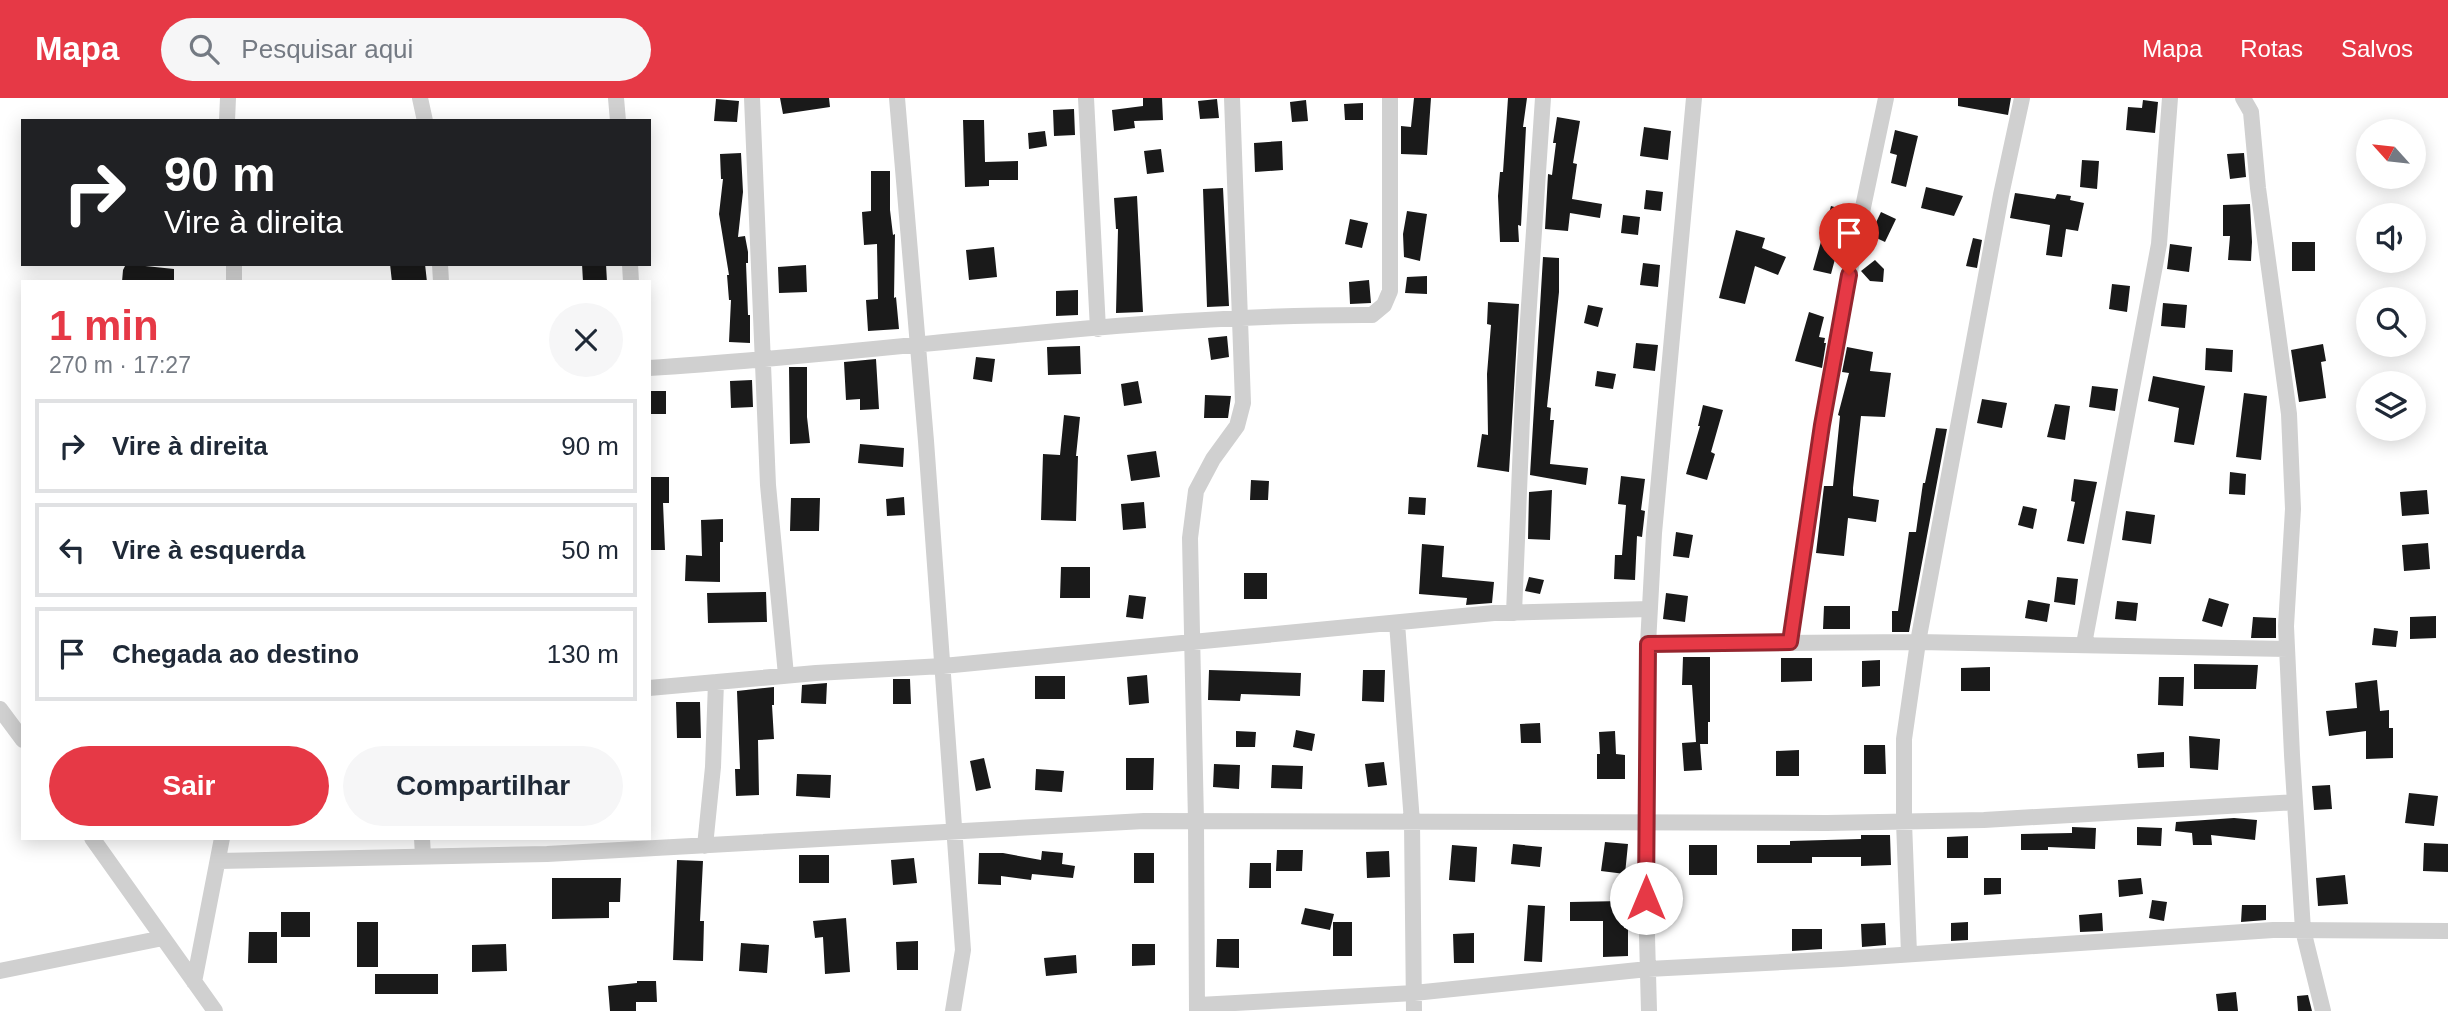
<!DOCTYPE html>
<html lang="pt">
<meta charset="utf-8">
<style>
:root{--surface:#fff;--page:#f6f6f7;--text:#1f2937;--muted:#747a83;--line:#e0e1e3;--accent:#e63946}
body{margin:0;font-family:Arial,sans-serif;background:var(--page);color:var(--text);height:100vh;display:flex;flex-direction:column;font-size:26px;white-space:nowrap}
*{box-sizing:border-box;margin:0}
p{font-size:23px;color:var(--muted)}
.icon{flex:none;width:38px;height:38px;fill:none;stroke:currentColor;stroke-width:2;stroke-linecap:round;stroke-linejoin:round}
.map{position:relative;flex:1;overflow:hidden}
.drawer{position:absolute;left:21px;top:182px;width:630px;height:560px;display:flex;flex-direction:column;background:var(--surface);border-radius:0px;box-shadow:0 4px 18px #0003}
.drawer>*{flex:none}
.top-card{position:absolute;left:21px;top:21px;width:630px;height:147px;border-radius:0px;box-shadow:0 4px 18px #0003;background:#202124;color:#fff;overflow:hidden}
.needle{width:46px;rotate:297deg}
.buttons{position:absolute;left:2356px;top:21px;display:grid;gap:14px}
.buttons a{display:grid;place-items:center;width:70px;height:70px;border-radius:50%;background:var(--surface);box-shadow:0 4px 18px #0003;font-size:35px}
.pin{position:absolute;display:grid;place-items:center;width:60px;height:60px;color:#fff;margin:-72px -30px;border-radius:50% 50% 50% 0;rotate:-45deg;box-shadow:0 0 7px #0007}
.pin .icon{rotate:45deg}
.me{position:absolute;width:77px;margin:-38px;rotate:0deg;stroke-linejoin:round;filter:drop-shadow(0 0 5px #0008)}
.turn{display:flex;align-items:center;gap:24px;height:147px;padding:0 28px;font-size:32px}
.turn .icon{width:91px;height:91px;stroke-width:2.5}
.turn b{display:block;font-size:49px;line-height:60px}
.round{display:grid;place-items:center;flex:none;width:74px;height:74px;border-radius:37px;background:var(--page)}
.overview{display:flex;align-items:center;justify-content:space-between;height:119px;padding:0 28px}
h1{font-size:42px;font-weight:700;line-height:52px;color:var(--accent)}
.action{display:flex;gap:14px;margin-top:auto;padding:14px 28px}
.action a{flex:1;height:80px;border-radius:42px;background:var(--accent);color:#fff;font-size:28px;font-weight:700;line-height:80px;text-align:center}
.action a+a{background:var(--page);color:var(--text)}
ul{padding:0;list-style:none}
li{display:flex;align-items:center;gap:21px;height:94px;margin:0 14px 10px;padding:0 14px;border:4px solid var(--line);border-radius:0px}
li div{flex:1}
li b{display:block;font-size:26px}
li em{font-style:normal}
header{display:flex;align-items:center;gap:42px;box-sizing:border-box;height:98px;padding:0 35px;background:var(--accent);color:#fff}
header strong{font-size:33px}
nav{display:flex;gap:38px;margin-inline-start:auto;font-size:24px}
.search{width:490px;height:63px;background:var(--page);display:flex;align-items:center;gap:18px;box-sizing:border-box;padding:0 24px;border-radius:38px;color:var(--muted);font-size:26px}
.map>svg:first-child{display:block}
.building{fill:#1a1a1a}
.lines{fill:none;stroke-linecap:round;stroke-linejoin:round}
.street{stroke:#d0d0d0;stroke-width:16}
.route-casing{stroke:#96252e;stroke-width:18}
.route{stroke:#e63946;stroke-width:12}
</style>
<header>
<strong>Mapa</strong>
<div class="search"><svg class="icon" aria-label="search" viewBox="0 0 24 24"><circle cx="10" cy="10" r="6"/><path d="M15 15l6 6"/></svg>Pesquisar aqui</div>
<nav><a>Mapa</a><a>Rotas</a><a>Salvos</a></nav>
</header>
<div class="map">
<svg width="2448" height="913" viewBox="0 0 2448 913">
<rect width="100%" height="100%" fill="#fff"/>
<path class="building" d="M780,0H829L830,9L783,16Z
M1143,0H1162L1163,22L1134,23L1135,30L1114,33L1112,12L1143,8Z
M1414,0H1431L1427,57L1401,56V28L1411,29Z
M1508,0H1527L1523,29H1526L1521,128L1518,127L1519,144H1500L1498,98L1500,74H1503Z
M1958,0H2011L2008,17L1958,8Z
M716,1L739,3L737,24L714,23Z
M1217,1L1219,20L1200,21L1198,3Z
M1306,2L1308,23L1292,24L1290,4Z
M2143,2L2158,4L2155,35L2126,32L2128,9L2142,10Z
M1363,5V22H1345L1344,6Z
M1074,11L1075,37L1054,38L1053,12Z
M1557,19L1580,23L1573,65L1577,66L1572,101L1602,106L1600,120L1570,115L1568,133L1545,131L1548,76L1552,77L1556,45H1553Z
M963,22H984L985,64L1018,63V82H989V88L965,89Z
M1644,29L1671,33L1668,62L1640,58Z
M1895,32L1918,38L1906,89L1891,85L1897,57L1890,55Z
M1045,33L1047,48L1029,51L1028,35Z
M1282,43L1283,72L1255,74L1254,45Z
M1161,51L1164,74L1147,76L1144,53Z
M741,55L743,94L738,139L745,138L748,154V165H746L748,217H750V245L729,244L731,202H729L727,177H729L719,116L723,81H721L720,56Z
M2244,55L2246,79L2230,81L2227,56Z
M2082,62L2099,63L2097,91L2080,89Z
M871,73H890V112L893,137L895,136L894,200L896,199L899,231L868,233L866,202L878,201L877,146L864,147L862,114L871,113Z
M1926,89L1963,98L1954,118L1921,110Z
M1223,90L1229,208L1207,209L1203,91Z
M1646,92L1663,94L1661,113L1644,111Z
M2015,95L2055,101L2057,96L2071,98L2070,102L2084,105L2078,133L2066,131L2062,159L2046,157L2050,127L2010,120Z
M1137,98L1143,214L1116,215L1118,131H1116L1114,100Z
M2250,106L2252,144L2251,163L2228,162L2230,138H2223V107Z
M1831,108L1848,113L1831,176L1813,172Z
M1407,113L1427,116L1420,163L1404,159L1403,136Z
M1881,114L1896,121L1885,144L1870,137Z
M1623,117L1640,119L1638,137L1621,135Z
M1350,121L1368,125L1362,150L1345,146Z
M1736,132L1765,140L1762,150L1786,159L1778,177L1755,168L1745,206L1719,200Z
M1973,140L1982,142L1977,170L1966,168Z
M2292,144H2315V173H2292Z
M2170,146L2192,149L2189,174L2167,171Z
M994,149L997,179L969,182L966,152Z
M1543,159L1559,160V194L1547,309L1551,310L1550,322H1554L1550,366L1588,370L1586,387L1530,377Z
M1875,162L1884,171L1883,184L1870,183L1861,173Z
M1643,165L1660,167L1658,189L1640,187Z
M126,166L174,171V184H122L123,172Z
M390,166H425L427,184H392Z
M582,166H606L607,184H583Z
M806,167L807,194L779,195L778,169Z
M1427,178V196L1405,195L1407,179Z
M1369,182L1371,205L1350,206L1349,184Z
M2112,186L2130,188L2127,214L2109,211Z
M1078,192V217L1056,218V193Z
M1488,204L1519,206L1509,374L1477,369L1482,336L1488,337L1487,276L1491,227L1487,226Z
M2163,205L2187,207L2185,230L2161,228Z
M1588,207L1603,210L1598,229L1584,225Z
M1809,214L1824,219L1819,239L1825,240L1824,245H1826L1822,270L1795,263Z
M1227,238L1229,259L1211,262L1208,240Z
M1636,245L1658,247L1655,273L1633,270Z
M2323,246L2326,263L2321,264L2326,300L2299,304L2291,252Z
M1080,248L1081,276L1048,277L1047,249Z
M1847,249L1873,254L1870,273L1891,275L1885,319L1861,318L1853,390V398L1879,402L1876,424L1848,420L1844,458L1816,455L1824,388H1833L1840,318L1838,317L1849,275L1842,274Z
M2206,250L2233,252L2232,274L2205,272Z
M976,259L995,261L992,284L973,281Z
M876,261L879,311L860,312V301L846,302L844,264Z
M789,269H807V319L810,345L790,346Z
M1597,273L1616,276L1613,291L1595,288Z
M2153,278L2205,288L2194,347L2174,344L2179,310L2148,303Z
M752,282L753,309L731,310L730,283Z
M1138,283L1142,305L1124,308L1121,286Z
M2092,288L2118,291L2115,313L2089,309Z
M649,293H666V316H649Z
M2244,295L2267,298L2261,362L2236,359Z
M1205,297L1231,298L1228,320H1204Z
M1982,301L2007,305L2002,330L1977,325Z
M2055,306L2070,308L2065,342L2047,339Z
M1703,307L1723,312L1711,354L1715,356L1707,382L1686,376L1700,328H1698Z
M1064,317L1080,319L1076,358H1078L1076,423L1041,422L1043,356L1060,357Z
M1936,330L1947,331L1909,534H1892V513H1898L1909,434H1916L1923,385H1925Z
M860,346L904,350L903,369L858,365Z
M1156,353L1160,379L1131,383L1127,357Z
M2230,374L2246,376L2245,397L2229,396Z
M1621,378L1645,381L1641,412L1645,413L1642,439L1637,438L1635,482L1614,481L1615,457H1622L1626,407L1618,406Z
M649,379H669V405H663L665,452H649Z
M2074,381L2097,384L2084,446L2067,443L2075,404L2071,403Z
M1251,382L1269,383L1268,402H1250Z
M1552,392L1550,442L1528,441L1529,394Z
M2427,392L2429,416L2402,418L2400,394Z
M904,399L905,417L887,418L886,401Z
M1409,399L1426,400L1425,417L1408,416Z
M791,400H820L819,433H790Z
M1144,404L1146,430L1123,432L1121,406Z
M2023,408L2037,411L2033,431L2018,427Z
M2126,413L2155,417L2151,446L2122,442Z
M723,421V444H720V484L685,483L686,457L702,458L701,422Z
M1676,434L1693,437L1689,460L1673,458Z
M2428,445L2430,471L2404,473L2402,447Z
M1422,446L1444,448L1442,479L1494,484L1492,505L1466,507L1467,500L1419,496Z
M1061,469H1090V500H1060Z
M1244,475H1267V501H1244Z
M1529,479L1544,482L1540,496L1525,493Z
M2057,479L2078,481L2075,507L2054,504Z
M766,494L767,524L708,525L707,495Z
M1666,495L1688,498L1685,524L1663,521Z
M1129,497L1146,499L1143,521L1126,519Z
M2209,500L2229,506L2222,529L2202,523Z
M2028,502L2050,506L2047,524L2025,520Z
M2117,503L2138,505L2136,523L2115,521Z
M1824,508H1850V531H1823Z
M2436,518V540L2410,541V519Z
M2253,519L2276,520V540H2251Z
M2374,530L2398,533L2396,549L2372,547Z
M1683,559H1710V624H1708V646H1700L1702,672L1684,673L1682,645L1696,644L1692,587H1682Z
M1781,560H1812V583L1781,584Z
M1880,562V588L1862,589V563Z
M2194,566L2258,567L2256,591H2194Z
M1990,569V593H1961V570Z
M1209,572L1301,575L1300,598L1241,596L1240,603L1208,602Z
M1363,572H1385L1384,604L1362,603Z
M1147,577L1149,605L1129,607L1127,579Z
M1035,578H1065V601H1035Z
M2159,579H2184L2183,608L2158,607Z
M893,581H910L911,606H893Z
M2377,582L2380,613L2389,612V630H2393V660L2366,661V633L2329,638L2326,613L2357,610L2355,585Z
M827,585L826,606L801,605L802,587Z
M774,589V607H772L774,641L758,642L759,697L736,698L735,671H740L737,593Z
M676,604H700L701,640H677Z
M1540,625L1541,645H1521L1520,626Z
M1296,632L1315,636L1312,653L1293,649Z
M1236,633L1256,634L1255,649H1236Z
M1615,633L1616,656L1625,657V681H1597V656H1600L1599,634Z
M2189,638L2220,641L2218,672L2190,670Z
M1864,647H1885L1886,676H1864Z
M1799,652V678H1776V653Z
M2164,654V669L2138,670L2137,656Z
M984,660L991,690L976,693L970,663Z
M1126,660H1154L1153,692H1126Z
M1384,664L1387,687L1368,689L1365,666Z
M1214,666L1240,667L1239,691L1213,689Z
M1272,667L1303,668L1302,691L1271,690Z
M1036,671L1064,673L1062,694L1035,692Z
M797,676L831,677L830,700L796,698Z
M2330,687L2332,711L2314,712L2312,688Z
M2409,695L2438,698L2434,728L2405,725Z
M2234,720L2257,722L2255,742L2211,737L2212,747H2193L2192,735L2175,733L2176,724Z
M2072,729L2096,730L2095,751L2048,749V752H2021V736L2072,735Z
M2137,729L2162,730L2161,748L2137,747Z
M1861,737H1890L1891,767L1861,768V759H1812V765H1757V747H1790V743L1861,741Z
M1968,738V760H1947V739Z
M1605,744L1628,746L1625,776L1601,773Z
M2424,745L2448,746V774L2423,773Z
M1513,746L1542,749L1540,769L1511,766Z
M1452,747L1477,749L1475,784L1449,782Z
M1689,747H1717V777H1689Z
M1277,752H1303L1302,773H1276Z
M1042,753L1063,755L1062,766L1075,768L1073,780L1032,776L1031,782L1001,778V787L978,786L979,755H1003L1041,762Z
M1389,753L1390,779L1367,780L1366,754Z
M1134,755H1154V785H1134Z
M799,757H829V785H799Z
M914,760L917,785L893,787L891,762Z
M677,762L703,763L700,823H704L703,863L673,862Z
M1250,765H1271V790H1249Z
M2345,777L2348,806L2318,808L2316,780Z
M552,780H621L620,804H609V820L552,821Z
M1984,780H2001V796L1984,797Z
M2141,780L2143,796L2119,799L2118,782Z
M2152,802L2167,804L2164,823L2149,820Z
M1623,803L1624,830H1628V858L1603,859V823H1570V804Z
M1528,807L1545,808L1542,864L1524,863Z
M2242,807H2266V822L2241,824Z
M1305,810L1334,816L1330,832L1301,826Z
M281,814H310V839H281Z
M2102,815L2103,833L2080,834L2079,817Z
M846,820L850,874L825,876L823,839L815,840L813,823Z
M357,824H378V869H357Z
M1333,824H1352V858H1333Z
M1968,824V842L1951,843V825Z
M1885,825L1886,847L1862,849L1861,826Z
M1792,831H1822V851L1792,853Z
M249,834H277V865H248Z
M1474,835V865H1454L1453,836Z
M1217,841H1239V870L1216,869Z
M918,843V872H897L896,844Z
M741,845L769,847L767,875L739,873Z
M506,846L507,873L472,874V847Z
M1132,846H1155V867L1132,868Z
M1076,857L1077,875L1046,878L1044,860Z
M375,876H438V896H375Z
M637,883H656L657,904H636V913H610L608,888L637,885Z
M2236,894L2238,913H2218L2216,896Z
M2308,897L2312,913H2298L2297,898Z"/>
<g class="lines">
<path class="street" d="M420,0L425,23
M616,0L618,23
M752,0L768,387L786,577
M897,0L926,343L963,852L953,913
M1086,0L1098,231
M2243,0L2251,14L2258,90L2289,316L2293,411L2286,528L2292,657L2303,832L2323,913
M227,23L228,0
M234,166V184
M440,166L441,184
M630,166L631,184
M649,270C890,255 1130,216 1372,217L1384,207L1390,193V0
M1514,515L1523,296L1543,0
M1397,525L1412,724L1414,913
M1790,544L1822,327L1854,152L1886,0
M1648,546L1918,544L2287,551
M2084,546L2159,146L2170,0
M649,590L816,575L943,568L1494,515L1650,511
M0,611L23,642
M92,740L215,913
M422,740L423,758
M705,748L713,669L716,584
M218,763L547,756L1144,723L1827,725L1984,722L2295,704
M1909,856L1904,724V641L1918,544L2001,97L2022,0
M0,873L163,840
M194,884L222,740
M1199,907L1414,895L1648,871L1841,861L2273,832L2448,833
M1197,913L1196,724L1190,440L1196,393L1213,361L1237,328L1243,305L1232,0
M1649,913L1646,800L1648,546L1654,435L1694,0"/>
</g>
<g class="lines">
<g class="route-casing">
<path id="route" d="M1646,800L1648,546L1790,544L1822,327L1849,177"/>
</g>
<use href="#route" class="route"/>
</g>
</svg>
<div class="buttons">
<a><svg class="needle" viewBox="-14 -14 28 28"><path d="M0-13l5 13h-10z" fill="#e53935"/><path d="M0 13l5-13h-10z" fill="#747a83"/></svg></a>
<a><svg class="icon" aria-label="sound" viewBox="0 0 24 24"><path d="M4 9h4l5-4v14l-5-4H4zM17 9q2 3 0 6"/></svg></a>
<a><svg class="icon" aria-label="search" viewBox="0 0 24 24"><circle cx="10" cy="10" r="6"/><path d="M15 15l6 6"/></svg></a>
<a><svg class="icon" aria-label="layers" viewBox="0 0 24 24"><path d="M12 4l9 5-9 5-9-5zM3 14l9 5 9-5"/></svg></a>
</div>
<div class="pin" style="left:1849px;top:177px;background:#d93025"><svg class="icon" aria-label="arrive" viewBox="0 0 24 24"><path d="M6 21V4h12l-3 4 3 4H6"/></svg></div>
<svg class="me" style="left:1646px;top:800px" viewBox="-20 -20 40 40"><circle r="19" fill="#fff"/><path d="M0-13L10 11 0 6-10 11z" fill="#e63946"/></svg>
<div class="top-card">
<div class="turn"><svg class="icon" aria-label="right" viewBox="0 0 24 24"><path d="M7 20v-9h11M14 6l5 5-5 5"/></svg><div><b>90 m</b>Vire à direita</div></div>
</div>
<section class="drawer">
<div class="overview"><div><h1>1 min</h1><p>270 m · 17:27</p></div><a class="round"><svg class="icon" aria-label="close" viewBox="0 0 24 24"><path d="M6 6l12 12M18 6L6 18"/></svg></a></div>
<ul>
<li><svg class="icon" aria-label="right" viewBox="0 0 24 24"><path d="M7 20v-9h11M14 6l5 5-5 5"/></svg><div><b>Vire à direita</b></div><em>90 m</em></li>
<li><svg class="icon" aria-label="left" viewBox="0 0 24 24"><path d="M17 20v-9H6M10 6l-5 5 5 5"/></svg><div><b>Vire à esquerda</b></div><em>50 m</em></li>
<li><svg class="icon" aria-label="arrive" viewBox="0 0 24 24"><path d="M6 21V4h12l-3 4 3 4H6"/></svg><div><b>Chegada ao destino</b></div><em>130 m</em></li>
</ul>
<div class="action"><a>Sair</a><a>Compartilhar</a></div>
</section>
</div>
